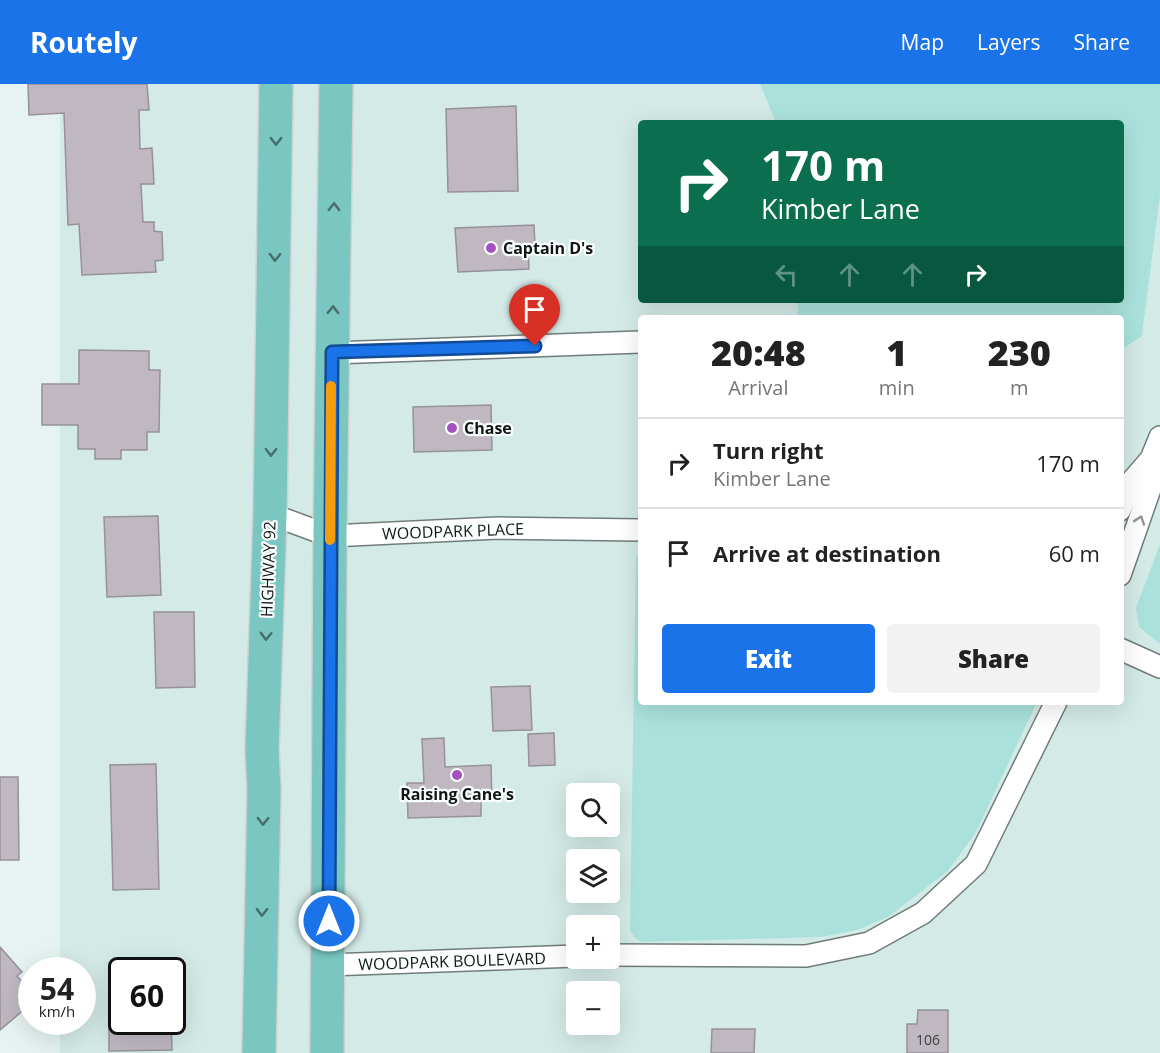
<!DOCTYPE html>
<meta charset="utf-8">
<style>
:root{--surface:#fff;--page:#f2f2f2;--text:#222;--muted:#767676;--line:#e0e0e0;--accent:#1a73e8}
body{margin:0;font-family:"Open Sans",sans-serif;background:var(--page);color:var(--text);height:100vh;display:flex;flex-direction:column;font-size:22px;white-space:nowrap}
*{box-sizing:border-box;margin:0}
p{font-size:20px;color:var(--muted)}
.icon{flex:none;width:33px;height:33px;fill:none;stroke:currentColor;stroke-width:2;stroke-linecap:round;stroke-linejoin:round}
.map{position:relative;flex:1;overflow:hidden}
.details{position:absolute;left:638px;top:231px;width:486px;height:390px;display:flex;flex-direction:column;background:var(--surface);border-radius:6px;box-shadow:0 6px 24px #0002}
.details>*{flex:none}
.banner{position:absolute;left:638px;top:36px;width:486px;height:183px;border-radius:6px;box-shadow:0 6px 24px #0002;background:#0b6e4f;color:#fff;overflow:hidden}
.buttons{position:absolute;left:566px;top:699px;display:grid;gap:12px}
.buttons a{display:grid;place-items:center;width:54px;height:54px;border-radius:6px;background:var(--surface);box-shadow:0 6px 24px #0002;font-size:30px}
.speed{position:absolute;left:18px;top:873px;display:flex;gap:12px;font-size:30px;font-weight:700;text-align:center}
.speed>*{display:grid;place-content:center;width:78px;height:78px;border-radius:50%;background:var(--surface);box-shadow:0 6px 24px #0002;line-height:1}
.speed small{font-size:15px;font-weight:400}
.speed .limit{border:3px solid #111;border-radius:9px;background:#fff;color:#111}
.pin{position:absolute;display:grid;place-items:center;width:51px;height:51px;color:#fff;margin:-62px -26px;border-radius:50% 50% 50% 0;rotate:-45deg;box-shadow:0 0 6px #0007}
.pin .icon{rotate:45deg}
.me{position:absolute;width:66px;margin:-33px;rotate:0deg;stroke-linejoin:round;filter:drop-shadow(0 0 4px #0008)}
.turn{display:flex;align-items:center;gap:21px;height:126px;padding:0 24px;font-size:27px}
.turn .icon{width:78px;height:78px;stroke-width:2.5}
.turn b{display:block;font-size:42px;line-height:51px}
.lanes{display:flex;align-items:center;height:57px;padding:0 24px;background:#0003;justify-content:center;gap:30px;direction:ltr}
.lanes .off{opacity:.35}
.eta{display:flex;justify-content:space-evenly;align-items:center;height:102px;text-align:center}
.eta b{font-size:36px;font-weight:800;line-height:42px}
.primary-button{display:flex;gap:12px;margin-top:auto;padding:12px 24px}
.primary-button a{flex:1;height:69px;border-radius:6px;background:var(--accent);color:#fff;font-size:24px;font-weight:800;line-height:69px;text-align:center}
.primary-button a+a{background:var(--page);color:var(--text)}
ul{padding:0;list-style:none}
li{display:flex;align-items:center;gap:18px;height:90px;padding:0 24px;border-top:2px solid var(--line)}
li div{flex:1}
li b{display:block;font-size:22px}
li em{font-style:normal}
header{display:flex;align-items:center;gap:36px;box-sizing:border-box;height:84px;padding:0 30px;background:var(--accent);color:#fff}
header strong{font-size:28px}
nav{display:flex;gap:33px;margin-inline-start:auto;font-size:21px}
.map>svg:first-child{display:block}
.built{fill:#d3eae7;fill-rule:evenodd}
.green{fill:#aae2db}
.building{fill:#bfb8c1;stroke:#979199;stroke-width:1.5}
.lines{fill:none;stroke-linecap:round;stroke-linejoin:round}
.minor-casing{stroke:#707c7b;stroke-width:24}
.primary-casing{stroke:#cfd0d0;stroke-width:36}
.minor{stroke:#fff;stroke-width:21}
.primary{stroke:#7ac6c0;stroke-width:33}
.oneway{stroke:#466e6a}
.oneway2{stroke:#949696}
.route-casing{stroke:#114b97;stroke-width:15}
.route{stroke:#1a73e8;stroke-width:10}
.slow{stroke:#f59e0b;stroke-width:10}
.poi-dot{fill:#a551bf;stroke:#f9fffe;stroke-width:2}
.labels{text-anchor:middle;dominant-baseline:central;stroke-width:4.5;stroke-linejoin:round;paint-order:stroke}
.number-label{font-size:14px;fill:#3c3e40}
.poi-label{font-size:16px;font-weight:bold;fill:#111615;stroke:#f9fffe;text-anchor:start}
.street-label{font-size:16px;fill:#111615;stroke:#f9fffe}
</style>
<header>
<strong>Routely</strong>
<nav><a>Map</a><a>Layers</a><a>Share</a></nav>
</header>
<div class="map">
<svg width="1160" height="969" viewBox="0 0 1160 969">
<rect width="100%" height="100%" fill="#e6f3f1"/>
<path class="built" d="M60,0H760L776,39H640V216H798V234H640V618H1120L1121,266L1142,252L1160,112V969H60V938H82V886H60ZM576,710H609V742H576ZM576,776H609V808H576ZM576,842H609V874H576ZM122,886H172V938H122ZM576,908H609V940H576Z"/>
<path class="green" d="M760,0H1160V112L1142,252L1121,266L1120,234H798V216H1120V39H776Z
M1160,460V560L1139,543L1136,524Z
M640,469V618H1037L976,748L948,787L888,833L857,846L821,853L645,858C637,858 633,852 630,845L636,473Z"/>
<path class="building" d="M28,0H147L149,26H139L140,65L152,64L154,100H141L143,138H154V147L162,148L163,176L155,177L156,188L82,191L79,140L68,141L64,29L29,31Z
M516,22L518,107L448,108L446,25Z
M534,141L535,161H528L529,185L458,188L455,144Z
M79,266L149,267V286H160L159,348H147V366H121V375H95V365H78V341H42V300H79Z
M491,321L492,366L414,368L413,323Z
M158,432L161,511L107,513L104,433Z
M154,528H194L195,603L156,604Z
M530,602L532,646L493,647L491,603Z
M554,649L555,681L529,682L528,650Z
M444,654L445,683L491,681L492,717H481V732L408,734L407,699H424L422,655Z
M156,680L159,805L113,806L110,681Z
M0,693H18L19,776H0Z
M0,863L22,888L17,892L32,908V919L0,946Z
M918,926H948V969H907V940H917Z
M109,938H171L172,966L109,967Z
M712,945H755L754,969H711Z"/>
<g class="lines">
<g class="minor-casing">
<path id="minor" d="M332,269L640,258
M1120,426L1131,398L1151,375L1160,353
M270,430L330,452L498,444L640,446
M1120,491L1150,405L1151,375
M1120,565L1160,583
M609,871L806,872L869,859L923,829L976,780L1056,618
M328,881L576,872"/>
</g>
<g class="primary-casing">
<path id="primary" d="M259,969L264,705L262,666L270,430L276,0
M327,969L330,452L336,0"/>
</g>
<use href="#minor" class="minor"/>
<use href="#primary" class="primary"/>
</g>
<defs><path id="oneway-chevron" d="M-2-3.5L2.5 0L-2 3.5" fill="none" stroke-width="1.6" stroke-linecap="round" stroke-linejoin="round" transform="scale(1.5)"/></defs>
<g class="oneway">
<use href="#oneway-chevron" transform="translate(276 57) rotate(90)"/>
<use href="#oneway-chevron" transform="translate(334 123) rotate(-89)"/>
<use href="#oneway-chevron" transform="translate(275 173) rotate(91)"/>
<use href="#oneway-chevron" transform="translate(333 226) rotate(-89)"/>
<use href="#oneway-chevron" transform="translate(271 368) rotate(91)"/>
<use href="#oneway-chevron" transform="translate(266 552) rotate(92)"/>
<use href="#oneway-chevron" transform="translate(263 737) rotate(91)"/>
<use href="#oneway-chevron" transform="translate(262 828) rotate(91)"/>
</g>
<use class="oneway2" href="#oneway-chevron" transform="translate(1140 436) rotate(-71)"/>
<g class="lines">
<g class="route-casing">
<path id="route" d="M329,837L332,268L535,262"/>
</g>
<use href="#route" class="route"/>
<path class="slow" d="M330,456L331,302"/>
</g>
<g class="poi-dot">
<circle cx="491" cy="164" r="6"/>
<circle cx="452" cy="344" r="6"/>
<circle cx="457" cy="691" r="6"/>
</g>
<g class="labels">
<g class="number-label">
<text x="928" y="955">106</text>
</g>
<g class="poi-label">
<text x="503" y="164">Captain D's</text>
<text x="464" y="344">Chase</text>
<text x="457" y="710" text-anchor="middle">Raising Cane's</text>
</g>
<g class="street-label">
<text transform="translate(453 447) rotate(-2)">WOODPARK PLACE</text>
<text transform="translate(268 485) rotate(-88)">HIGHWAY 92</text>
<text transform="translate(452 877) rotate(-2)">WOODPARK BOULEVARD</text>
</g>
</g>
</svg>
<div class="buttons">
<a><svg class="icon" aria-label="search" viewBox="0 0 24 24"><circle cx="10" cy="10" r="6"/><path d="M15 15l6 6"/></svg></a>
<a><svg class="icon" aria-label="layers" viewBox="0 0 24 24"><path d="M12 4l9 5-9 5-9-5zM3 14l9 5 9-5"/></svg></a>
<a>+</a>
<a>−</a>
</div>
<div class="speed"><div>54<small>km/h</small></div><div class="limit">60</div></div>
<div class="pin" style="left:535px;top:262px;background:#d93025"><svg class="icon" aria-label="arrive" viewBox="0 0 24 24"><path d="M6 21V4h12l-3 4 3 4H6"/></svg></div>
<svg class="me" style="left:329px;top:837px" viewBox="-20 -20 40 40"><circle r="17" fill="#1a73e8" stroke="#fff" stroke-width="3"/><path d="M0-11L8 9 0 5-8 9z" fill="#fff"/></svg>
<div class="banner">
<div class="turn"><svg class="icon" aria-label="right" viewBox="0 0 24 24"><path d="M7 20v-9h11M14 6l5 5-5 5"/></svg><div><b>170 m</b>Kimber Lane</div></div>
<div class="lanes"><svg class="icon off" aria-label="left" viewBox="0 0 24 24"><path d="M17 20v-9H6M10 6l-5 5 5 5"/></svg><svg class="icon off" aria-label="ahead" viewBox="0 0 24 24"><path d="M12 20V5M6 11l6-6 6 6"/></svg><svg class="icon off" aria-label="ahead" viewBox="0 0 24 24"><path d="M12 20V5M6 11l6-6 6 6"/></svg><svg class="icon" aria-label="right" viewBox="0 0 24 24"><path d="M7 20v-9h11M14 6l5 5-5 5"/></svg></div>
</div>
<section class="details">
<div class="eta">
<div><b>20:48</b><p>Arrival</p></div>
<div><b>1</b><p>min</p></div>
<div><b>230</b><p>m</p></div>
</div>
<ul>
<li><svg class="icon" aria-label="right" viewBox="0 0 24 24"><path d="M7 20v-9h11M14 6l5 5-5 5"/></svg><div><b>Turn right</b><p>Kimber Lane</p></div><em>170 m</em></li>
<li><svg class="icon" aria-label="arrive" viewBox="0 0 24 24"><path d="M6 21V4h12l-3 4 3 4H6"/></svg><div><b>Arrive at destination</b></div><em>60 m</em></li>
</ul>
<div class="primary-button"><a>Exit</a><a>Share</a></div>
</section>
</div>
